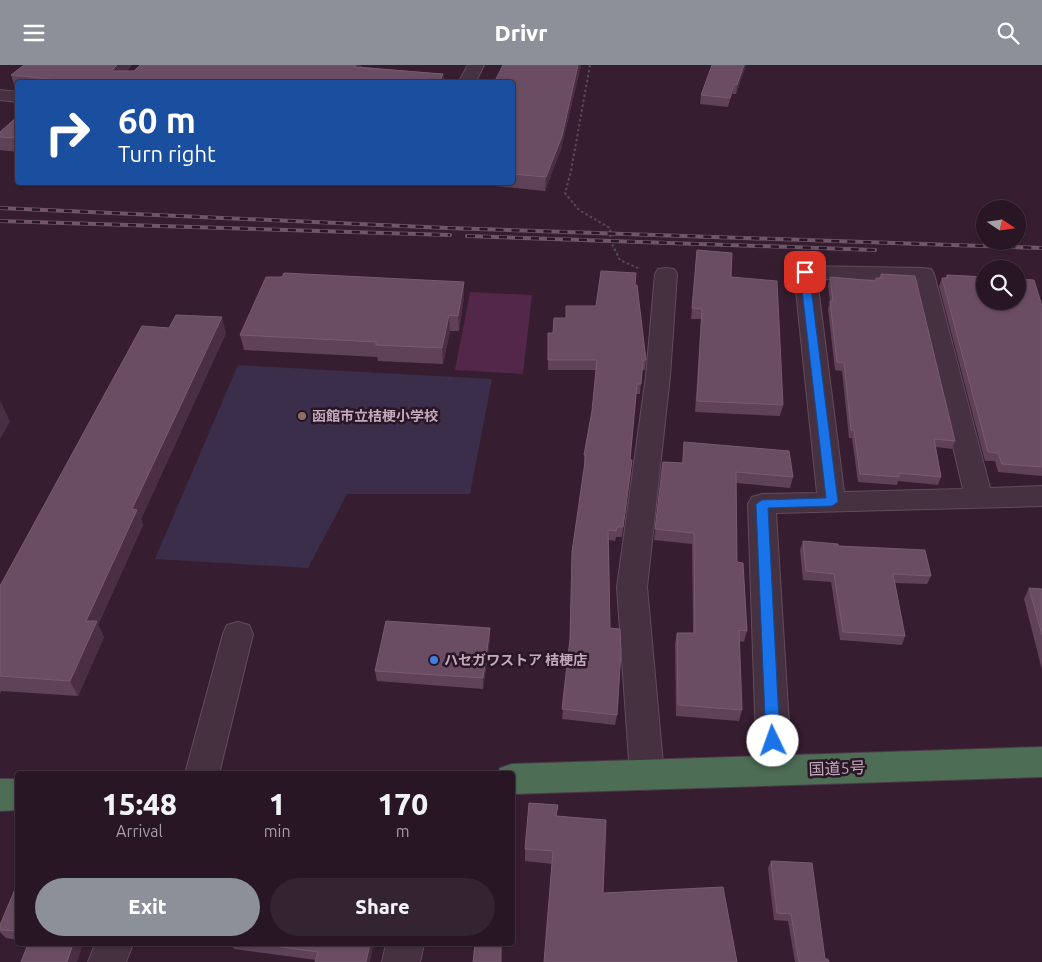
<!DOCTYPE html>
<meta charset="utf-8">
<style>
:root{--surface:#281624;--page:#342331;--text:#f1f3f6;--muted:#a59fa6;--line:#443541;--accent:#8c9099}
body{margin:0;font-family:Ubuntu,"Noto Sans JP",sans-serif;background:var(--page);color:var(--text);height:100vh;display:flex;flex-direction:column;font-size:19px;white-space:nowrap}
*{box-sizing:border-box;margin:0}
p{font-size:16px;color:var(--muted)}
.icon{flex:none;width:28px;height:28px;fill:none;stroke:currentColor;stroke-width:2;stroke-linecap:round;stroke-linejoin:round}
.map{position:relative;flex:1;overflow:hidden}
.drawer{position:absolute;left:15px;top:706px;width:500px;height:175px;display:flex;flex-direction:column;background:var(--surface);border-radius:5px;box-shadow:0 1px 4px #0004,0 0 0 1px var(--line)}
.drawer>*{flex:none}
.banner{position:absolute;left:15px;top:15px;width:500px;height:105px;border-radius:5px;box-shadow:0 1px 4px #0004,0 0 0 1px var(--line);background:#1a4fa0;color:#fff;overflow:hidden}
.needle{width:32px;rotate:103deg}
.buttons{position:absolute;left:976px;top:135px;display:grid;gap:10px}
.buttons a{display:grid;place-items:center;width:50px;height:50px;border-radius:50%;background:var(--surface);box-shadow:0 1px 4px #0004,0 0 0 1px var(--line);font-size:25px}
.pin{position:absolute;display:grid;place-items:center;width:42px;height:42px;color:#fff;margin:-21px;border-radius:10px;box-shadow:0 2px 8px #0006}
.me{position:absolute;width:55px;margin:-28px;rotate:357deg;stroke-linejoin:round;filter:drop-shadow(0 0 4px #0008)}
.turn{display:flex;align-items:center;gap:18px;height:105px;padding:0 20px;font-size:22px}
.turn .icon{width:65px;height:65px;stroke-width:2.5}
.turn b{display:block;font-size:35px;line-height:42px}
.eta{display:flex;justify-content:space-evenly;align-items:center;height:85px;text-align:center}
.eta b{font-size:30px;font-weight:800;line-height:35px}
.button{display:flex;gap:10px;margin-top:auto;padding:10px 20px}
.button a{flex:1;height:58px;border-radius:30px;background:var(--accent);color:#fff;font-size:20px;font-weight:800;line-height:58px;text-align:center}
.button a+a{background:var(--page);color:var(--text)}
header{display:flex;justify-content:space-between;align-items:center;height:65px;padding:0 20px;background:var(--accent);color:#fff;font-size:22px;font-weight:800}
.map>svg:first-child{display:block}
.green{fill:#3b2e4a}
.water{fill:#532749}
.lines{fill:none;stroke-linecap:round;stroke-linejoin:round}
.minor-casing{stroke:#624c5c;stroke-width:2}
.highway-casing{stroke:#4d3949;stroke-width:2}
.path{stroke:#5a485e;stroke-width:2;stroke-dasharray:2.5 2.5;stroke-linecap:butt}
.minor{fill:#463141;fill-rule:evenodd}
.highway{fill:#4d6d55;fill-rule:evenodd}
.rail-casing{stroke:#71566a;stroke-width:4}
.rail{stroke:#2a1726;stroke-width:2.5;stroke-dasharray:8;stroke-linecap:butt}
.wall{fill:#5f4158}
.shaded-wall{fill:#4a2e43}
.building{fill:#6a4c63;stroke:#785b71}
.route{fill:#1a73e8;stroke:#114b97}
.education-dot{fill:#8d6e63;stroke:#2a1726;stroke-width:2}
.shop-dot{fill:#3f7fe0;stroke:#2a1726;stroke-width:2}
.labels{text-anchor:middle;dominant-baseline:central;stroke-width:5;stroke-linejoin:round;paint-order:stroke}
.poi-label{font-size:14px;font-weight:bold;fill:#c4aabd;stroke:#2a1726;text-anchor:start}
.near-street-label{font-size:16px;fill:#c4aabd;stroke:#2a1726}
</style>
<header><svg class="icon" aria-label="menu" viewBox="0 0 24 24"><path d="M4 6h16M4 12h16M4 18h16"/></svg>Drivr<svg class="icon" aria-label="search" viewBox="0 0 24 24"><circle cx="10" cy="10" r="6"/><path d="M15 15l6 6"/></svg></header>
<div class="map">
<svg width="1042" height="897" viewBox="0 0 1042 897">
<rect width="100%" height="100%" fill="#361e30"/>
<path class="green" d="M238,300L492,314L470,429H347L308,503L155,494Z"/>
<path class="water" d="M470,227L532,230L523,309L455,305Z"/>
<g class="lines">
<g class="minor-casing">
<path id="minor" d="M468,0H484L475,18H458Z
M0,25L18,27V37L0,35Z
M805,201L923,203L931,204L934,209L990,423L1042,421V441L776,448L790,676L797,705L792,716L780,720L768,716L763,705L756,676L748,439L752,432L762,429L817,428L794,207L797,202ZM817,214L914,215L963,424L844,427Z
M666,203L674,204L677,209L670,311L647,522L664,710L659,721L647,725L635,721L630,710L617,522L646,311L655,209L658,204Z
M238,557L249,560L253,569L219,709H185L223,569L227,560Z
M95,879H133L126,897H88Z
M386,879H424L420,897H382Z"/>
</g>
<g class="highway-casing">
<path id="highway" d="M1042,682V712L512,729V709H497L500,703L512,699Z
M0,714H18V745L0,746Z"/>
</g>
<path class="path" d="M590,0L571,106L565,128L579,145L610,163L611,177L620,195L640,204"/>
<use href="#minor" class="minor"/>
<use href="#highway" class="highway"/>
<g class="rail-casing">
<path id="rail" d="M0,143L447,163L1042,183
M0,156L450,170
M467,171L875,185"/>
</g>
<use href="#rail" class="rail"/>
</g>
<path class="wall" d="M24,0H132L127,6H134L140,0H361L362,2L443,9L444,18H18V24L15,23L11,10Z
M503,0H581L561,84L545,126L464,118H512V18Z
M746,0L736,29H732L728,42L700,39L701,30Z
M18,51V87L0,85V67Z
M414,118H429L428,119Z
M697,185L731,212L783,340L780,351L695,347L701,254H691Z
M881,209L955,376L952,384L936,382L941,412L938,420L898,416L897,420L858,417L852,373H849L842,306L835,305L828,244L830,237L828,220L830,212L875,216L876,213H879Z
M947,210L1042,241V411L998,407L995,396H985L939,221L942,213H945Z
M282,212L464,217V232L459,266H450L443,299L378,296L377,292L244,285L240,270Z
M635,220L646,295L645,305H642L640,329H636L630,395L631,405L622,472H616L615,476L609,475L610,563L617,650L615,660L562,654L570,578L572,487L585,400H584V390L592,346L596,305H548V268H553L566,253L596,241Z
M226,268L141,454L143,460L98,560L104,572L78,631L1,626L0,629V521Z
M684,377L793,412L790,423L736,418L737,497L747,566L744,577L739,576L742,645L739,656L676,651L675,579L677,568H693L692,479L654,475L663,397L682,398Z
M803,476L838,481L931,511L927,519L895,518L905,571L902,580L840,575L831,517L803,515L800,485Z
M1029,523L1042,524V605L1024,534Z
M490,574L483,624L377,616L375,606Z
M557,751L603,828L544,897L552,799L525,796V784Z
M771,796L825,894L829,897H795L788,856L774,855L768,803Z
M18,817V875L6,873L0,867V865Z
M231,879H374L316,895L234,884Z"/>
<path class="shaded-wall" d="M117,0H132L117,17L113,6V4Z
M356,0H361L362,6L355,2Z
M578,0H581L561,84L545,126L546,112Z
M744,0H746L736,29L737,20Z
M443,9L444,18H439Z
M734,19L732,29L728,42L730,33Z
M464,217V232L459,266L458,251Z
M449,250L450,266L443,299L442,283Z
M222,252L226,268L141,454L143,460L98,560L104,572L78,631L70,616L86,556L132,444Z
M1,337L10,357L0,374V340Z
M490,563V574L483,624V613Z
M73,879H83L77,897H67Z
M370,879H374L370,897H366Z"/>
<path class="building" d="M24,0H117L113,4V6H134L140,0H356L355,2L443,9L439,18H131L113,16L111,18H56L59,15L11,10Z
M503,0H578L562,71L546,112L512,109V18H494Z
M712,0H744L737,20L734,19L730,33L701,30Z
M18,51V73L0,72V67Z
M697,185L732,188L731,212L777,216L783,340L697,336L702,244L692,243Z
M601,206L636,208L635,220H637L646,295H643L641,319H637L630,395H632L623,462H617L616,466L608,465L610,563L620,564L621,586L617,650L562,644L570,574L572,487L586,390H584L592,346L597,295H548V268H553L554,253H566V241H596Z
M284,208L464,217L458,251L449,250L442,283L376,280V277L240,270L266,212H282Z
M881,209L915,211L955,376L934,374L941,412L899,408V412L860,409L854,365H851L844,298L837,297L830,236H833L830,212L876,216V213H881Z
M947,210L985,212V236H1018V214L1034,215L1042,241V402L1002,399L998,388L988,387L942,213H948Z
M176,250L222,252L132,444L137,445L86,556H97L70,616L0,611V521L142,261L169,263Z
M684,377L789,386L793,412L736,407L737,497L743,498L747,566L739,565L742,645L678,640L677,568H695L694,468L655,464L663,397L683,398Z
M803,476L838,479V481L925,485L931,511L893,509L905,571L843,567L834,509L806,506Z
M1029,523L1042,524V570Z
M386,556L490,563L483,613L375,606Z
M529,738L558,740L556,751L606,755L603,828L723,822L737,897H544L553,786L525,784Z
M771,796L812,798L825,894H828L829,897H799L791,849L777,848Z
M18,817V866L0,865V860Z
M28,879H73L67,897H21Z
M259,879H370L366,897H315L318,887Z
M475,879H501V897H473Z"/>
<path class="route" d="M805,204L809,207L838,437L832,441L768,443L780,676L778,680L773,682L768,680L766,676L756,439L762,435L826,433L800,207Z"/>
<circle class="education-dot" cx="302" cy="351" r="5"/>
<circle class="shop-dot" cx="434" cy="595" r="5"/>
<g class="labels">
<g class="poi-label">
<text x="312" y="351">函館市立桔梗小学校</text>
<text x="444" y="595">ハセガワストア 桔梗店</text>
</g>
<g class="near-street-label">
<text transform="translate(837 703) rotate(-2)">国道5号</text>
</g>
</g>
</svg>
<div class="buttons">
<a><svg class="needle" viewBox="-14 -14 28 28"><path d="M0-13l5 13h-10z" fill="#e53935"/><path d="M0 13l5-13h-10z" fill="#a59fa6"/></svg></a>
<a><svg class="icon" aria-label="search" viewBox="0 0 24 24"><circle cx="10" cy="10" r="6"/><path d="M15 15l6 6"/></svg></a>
</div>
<div class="pin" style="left:805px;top:207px;background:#d93025"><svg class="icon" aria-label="arrive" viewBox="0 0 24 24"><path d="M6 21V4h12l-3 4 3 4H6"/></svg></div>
<svg class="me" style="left:773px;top:676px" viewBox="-20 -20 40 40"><circle r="19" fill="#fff"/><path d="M0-13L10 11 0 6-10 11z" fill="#1a73e8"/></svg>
<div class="banner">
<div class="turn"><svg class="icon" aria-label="right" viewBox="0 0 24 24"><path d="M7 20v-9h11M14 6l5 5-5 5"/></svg><div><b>60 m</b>Turn right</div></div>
</div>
<section class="drawer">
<div class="eta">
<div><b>15:48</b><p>Arrival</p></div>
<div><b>1</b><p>min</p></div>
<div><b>170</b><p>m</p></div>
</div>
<div class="button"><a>Exit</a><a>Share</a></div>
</section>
</div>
